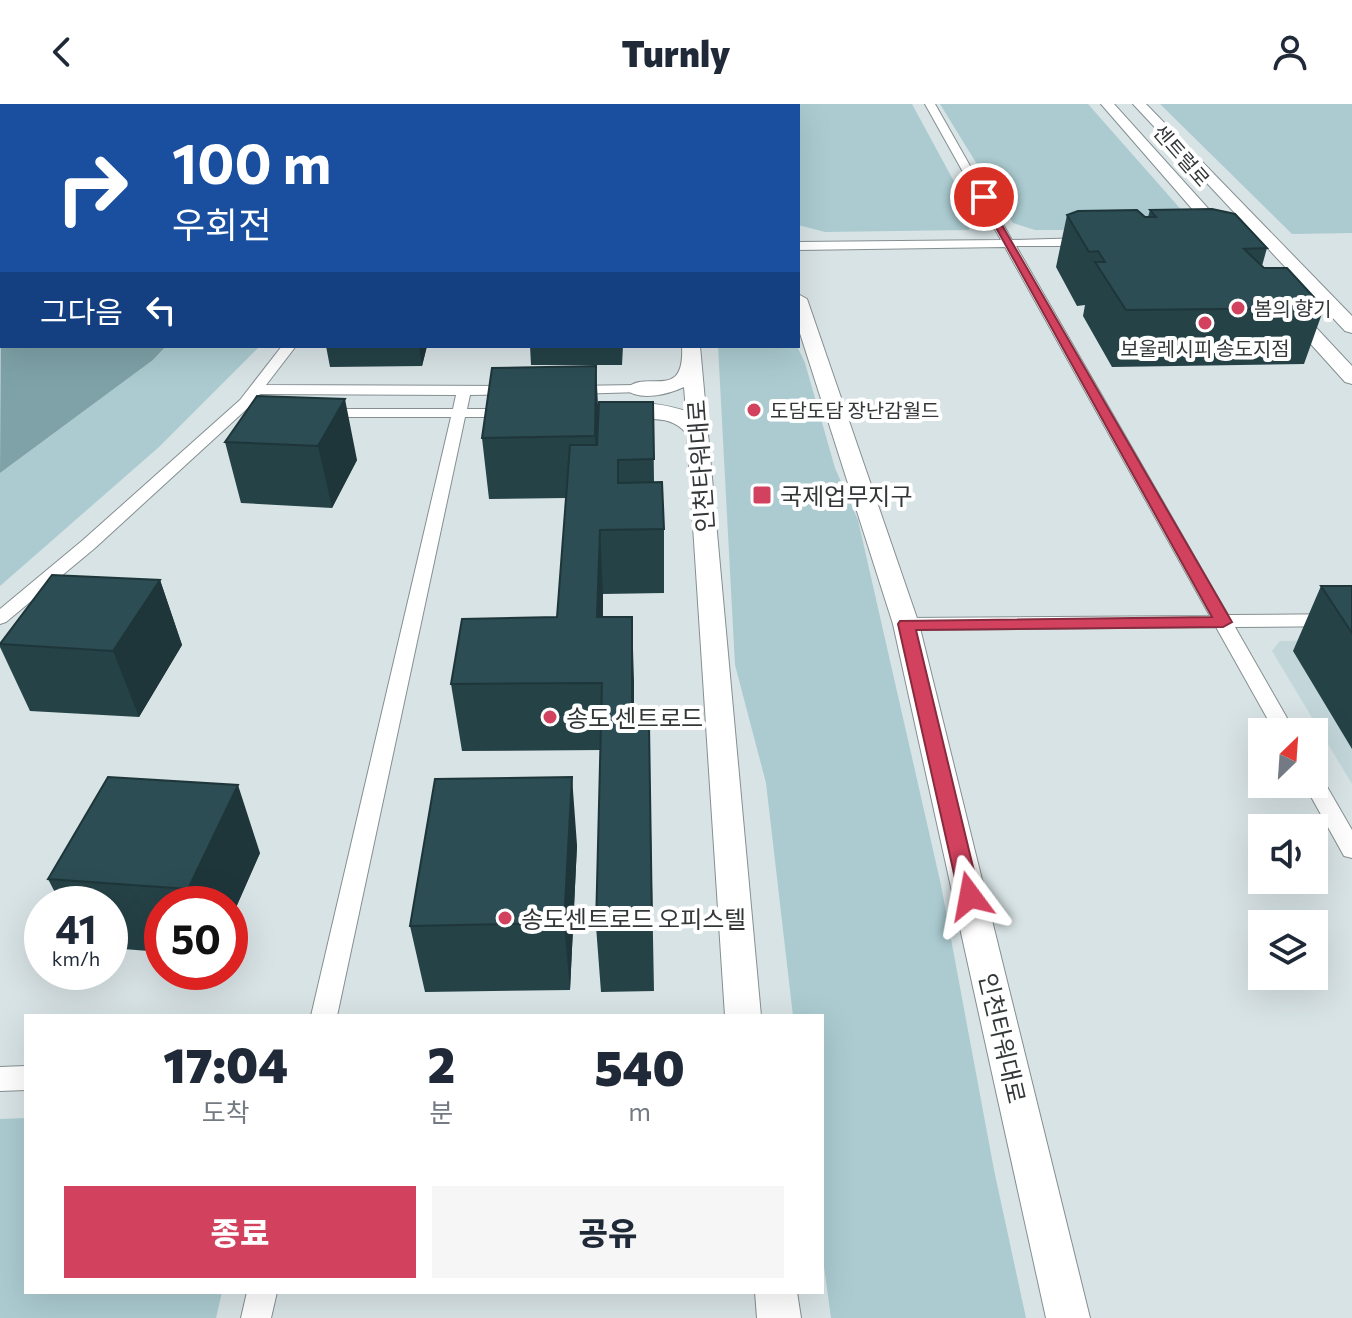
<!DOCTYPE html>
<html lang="ko">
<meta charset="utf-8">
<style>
:root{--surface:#fff;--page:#f6f6f7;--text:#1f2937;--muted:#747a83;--accent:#d2425f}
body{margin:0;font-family:Commissioner,"Noto Sans KR",sans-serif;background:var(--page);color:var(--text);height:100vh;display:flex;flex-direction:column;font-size:30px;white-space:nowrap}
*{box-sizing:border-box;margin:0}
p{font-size:26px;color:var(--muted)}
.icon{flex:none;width:44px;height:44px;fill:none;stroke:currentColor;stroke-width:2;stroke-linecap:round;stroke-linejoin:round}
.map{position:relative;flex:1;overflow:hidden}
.sheet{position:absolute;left:24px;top:910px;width:800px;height:280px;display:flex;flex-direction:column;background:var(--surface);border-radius:0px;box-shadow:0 8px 32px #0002}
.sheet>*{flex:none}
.banner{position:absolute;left:0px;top:0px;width:800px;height:244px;box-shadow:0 8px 32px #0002;background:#1a4fa0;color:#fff;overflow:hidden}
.needle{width:52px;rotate:25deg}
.buttons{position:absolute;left:1248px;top:614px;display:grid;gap:16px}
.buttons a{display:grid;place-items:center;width:80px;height:80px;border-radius:0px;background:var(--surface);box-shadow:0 8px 32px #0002;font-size:40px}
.speed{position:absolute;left:24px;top:782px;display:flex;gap:16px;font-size:40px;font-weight:700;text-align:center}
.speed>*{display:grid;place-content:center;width:104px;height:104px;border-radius:50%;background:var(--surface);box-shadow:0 8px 32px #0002;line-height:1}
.speed small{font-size:20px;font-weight:400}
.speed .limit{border:12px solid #d22;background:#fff;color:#111}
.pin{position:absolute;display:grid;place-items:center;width:68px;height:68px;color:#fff;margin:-34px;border:4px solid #fff;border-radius:50%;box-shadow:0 2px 8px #0007}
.me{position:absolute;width:88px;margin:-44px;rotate:347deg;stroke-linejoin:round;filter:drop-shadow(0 0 6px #0008)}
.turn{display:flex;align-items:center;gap:28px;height:168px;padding:0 40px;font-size:36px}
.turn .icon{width:104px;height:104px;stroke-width:2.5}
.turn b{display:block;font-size:56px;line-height:68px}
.then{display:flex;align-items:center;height:76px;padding:0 40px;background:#0003;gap:16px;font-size:30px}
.eta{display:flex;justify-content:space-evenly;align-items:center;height:136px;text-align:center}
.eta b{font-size:48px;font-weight:800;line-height:56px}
.cta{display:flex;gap:16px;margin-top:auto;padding:16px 40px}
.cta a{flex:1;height:92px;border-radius:0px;background:var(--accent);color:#fff;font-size:32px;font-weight:800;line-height:92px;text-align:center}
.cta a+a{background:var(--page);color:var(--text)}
header{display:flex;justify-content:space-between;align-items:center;height:104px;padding:0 40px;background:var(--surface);font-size:36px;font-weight:800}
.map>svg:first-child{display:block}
.built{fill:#c3d7da}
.green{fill:#abcbd0}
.water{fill:#7ea2a8}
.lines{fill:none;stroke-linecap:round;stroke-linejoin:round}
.street-casing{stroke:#858f91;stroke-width:2}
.secondary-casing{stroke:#858f91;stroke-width:2}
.street{fill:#fff;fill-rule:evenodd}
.secondary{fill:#fff;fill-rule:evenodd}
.wall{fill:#254247}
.shaded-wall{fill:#1e363a}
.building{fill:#2b4d53;stroke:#1e363a;stroke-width:2}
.route{fill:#d2425f;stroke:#882b3e;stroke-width:2}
.poi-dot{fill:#d2425f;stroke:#fff;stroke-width:3}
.labels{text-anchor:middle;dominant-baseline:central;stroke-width:8;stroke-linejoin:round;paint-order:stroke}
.far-street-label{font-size:20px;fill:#333738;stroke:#fff}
.far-poi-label{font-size:20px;fill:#333738;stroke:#fff;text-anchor:start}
.street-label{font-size:24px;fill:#333738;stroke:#fff}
.poi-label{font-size:24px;fill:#333738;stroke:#fff;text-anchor:start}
</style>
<header><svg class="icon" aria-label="back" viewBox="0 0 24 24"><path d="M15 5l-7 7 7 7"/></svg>Turnly<svg class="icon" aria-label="person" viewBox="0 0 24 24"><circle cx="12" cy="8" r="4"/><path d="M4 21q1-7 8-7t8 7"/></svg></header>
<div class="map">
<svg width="1352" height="1214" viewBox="0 0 1352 1214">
<rect width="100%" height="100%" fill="#d8e3e5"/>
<path class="built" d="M1352,536V680L1272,547L1280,537Z"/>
<path class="green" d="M764,0H912L977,120L968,126L825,128L798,121V2Z
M940,0H1088L1185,110L1159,126H1035L1013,119Z
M1160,0H1352V129L1292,130Z
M166,242H260L159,343L0,482V369L153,256Z
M718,242H797L805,259L835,364L858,416L941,781L994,1066L1026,1214H831L822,1148V912H793L766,679L735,561Z
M26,1014V1188H222L216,1214H0V1015Z"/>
<path class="water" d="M29,0H381L23,2Z
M2,9V242H166L153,256L0,369Z"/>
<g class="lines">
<g class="street-casing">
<path id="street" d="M444,0H454L443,2Z
M925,0H935L1012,136L1086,134L1092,138L1086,142H1016L1228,511L1352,510V522L1235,523L1295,628H1275L1216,523L906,526L897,520L906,514L1210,512L1005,143L798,146V138L1001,136Z
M282,242H296L266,281L516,282L523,286L516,290L470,291L467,305H511L518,309L511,313H465L337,912H311L451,313H323L316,309L323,305H453L456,291L260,290L250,302L95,444L6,518L0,520V505L83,436L240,296Z
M636,281L643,285L641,288L572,290L565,286L572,282Z
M1314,671L1322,674L1352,726V754L1344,752L1304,680H1314Z
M26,962V986L0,987V963Z
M247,1188H277L271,1214H241Z"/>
</g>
<g class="secondary-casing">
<path id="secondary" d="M671,0H683V2H671Z
M740,0H752L753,2H741Z
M1101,0H1114L1232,131V137H1220Z
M1133,0H1146L1352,212V229L1345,227Z
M798,190L807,195L919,520L1090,1214H1046L893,520L798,223Z
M1288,199L1294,200L1352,262V280L1345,278L1282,208L1279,204Z
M682,242H700L761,912H725L687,330C666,304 638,324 623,307C636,293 669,302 686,307L684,283C669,290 639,298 626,285C646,264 685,299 682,242Z
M755,1188H797L801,1214H757Z"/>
</g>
<use href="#street" class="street"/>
<use href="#secondary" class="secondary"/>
</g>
<path class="wall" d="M480,0H549V2H481Z
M581,0H645V2H581Z
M1150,106L1267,144L1262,162L1324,204L1304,260L1112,263L1083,212L1085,201L1077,202L1056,163L1067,111L1148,113Z
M326,242H427L422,262L330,263Z
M530,242H623L622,261H531Z
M257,292L357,356L332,404L241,399L225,338Z
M653,298L654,378L664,425V489L603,490V513H632L634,620H649L654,887L601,888L596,822L601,646L462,647L451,580L557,513L566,394L489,395L482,334L598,317Z
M160,476L182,541L139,613L30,607L0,543V539Z
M1321,482H1352V645L1293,547Z
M577,741L570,886L425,888L410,822Z
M260,749L230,817V800H162V848L110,844V800H61L48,775Z"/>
<path class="shaded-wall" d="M419,242H427L422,262Z
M596,262L599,321L598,393L595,332Z
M345,295L357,356L332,404L318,342Z
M600,426L603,490L601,579L597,513Z
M160,476L182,541L139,613L113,547Z
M632,513L634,578V687L632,620Z
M572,673L577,741L570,886L564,819Z
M238,681L260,749L230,817V800H194L188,785Z"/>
<path class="building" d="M1212,105L1235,110L1267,144L1244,145L1264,164H1287L1324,204L1126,206L1095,158H1105L1098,147L1089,148L1067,111L1078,107L1137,106L1145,113H1156L1150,106Z
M596,262L595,332L482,334L492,264Z
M257,292L345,295L318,342L225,338Z
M599,298H653L654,355L618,356V379L662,378L664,425L600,426L597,513H632V620H649L652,820L596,822L602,579L451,580L462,515L557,513L570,341H597Z
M52,471L160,476L113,547L0,540Z
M1321,482H1352V529Z
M108,673L238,681L188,785L48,775Z
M572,673L564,819L410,822L435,675Z"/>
<path class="route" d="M984,90L1232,518L1223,523L916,526L980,792L970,800L959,792L898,520L900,517L1212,513L979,93Z"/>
<g class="poi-dot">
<circle cx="1238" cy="204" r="8"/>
<circle cx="1205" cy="219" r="8"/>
<circle cx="754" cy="306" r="8"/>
<rect x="752" y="381" width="20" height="20" rx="4"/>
<circle cx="550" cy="613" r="8"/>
<circle cx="505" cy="814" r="8"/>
</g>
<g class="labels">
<g class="far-street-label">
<text transform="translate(1182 51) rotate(49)">센트럴로</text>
</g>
<g class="far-poi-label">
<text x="1254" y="204">봄의 향기</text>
<text x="1205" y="244" text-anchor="middle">보울레시피 송도지점</text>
<text x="770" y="306">도담도담 장난감월드</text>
</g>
<g class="street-label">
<text transform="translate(700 362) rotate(-94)">인천타워대로</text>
<text transform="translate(1003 934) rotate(77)">인천타워대로</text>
</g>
<g class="poi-label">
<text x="780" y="391">국제업무지구</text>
<text x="566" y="613">송도 센트로드</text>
<text x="521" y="814">송도센트로드 오피스텔</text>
</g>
</g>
</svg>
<div class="buttons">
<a><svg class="needle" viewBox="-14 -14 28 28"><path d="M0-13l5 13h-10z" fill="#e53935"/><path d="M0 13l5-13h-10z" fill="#747a83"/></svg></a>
<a><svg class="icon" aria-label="sound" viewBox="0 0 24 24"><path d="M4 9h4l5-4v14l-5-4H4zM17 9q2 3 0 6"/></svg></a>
<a><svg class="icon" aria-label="layers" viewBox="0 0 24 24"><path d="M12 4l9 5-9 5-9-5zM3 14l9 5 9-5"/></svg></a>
</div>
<div class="speed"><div>41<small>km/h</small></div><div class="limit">50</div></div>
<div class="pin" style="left:984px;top:93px;background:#d93025"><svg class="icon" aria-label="arrive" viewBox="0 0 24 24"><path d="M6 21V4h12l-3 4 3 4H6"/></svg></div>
<svg class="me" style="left:970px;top:792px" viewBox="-20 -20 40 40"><path d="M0-17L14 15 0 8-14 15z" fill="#d2425f" stroke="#fff" stroke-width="4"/></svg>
<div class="banner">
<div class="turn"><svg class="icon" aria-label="right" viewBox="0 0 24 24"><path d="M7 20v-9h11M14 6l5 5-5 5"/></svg><div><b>100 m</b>우회전</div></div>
<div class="then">그다음<svg class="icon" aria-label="left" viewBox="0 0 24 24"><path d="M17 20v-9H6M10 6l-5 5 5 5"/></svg></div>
</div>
<section class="sheet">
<div class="eta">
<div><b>17:04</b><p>도착</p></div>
<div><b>2</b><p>분</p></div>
<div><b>540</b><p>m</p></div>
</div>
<div class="cta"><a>종료</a><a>공유</a></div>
</section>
</div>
